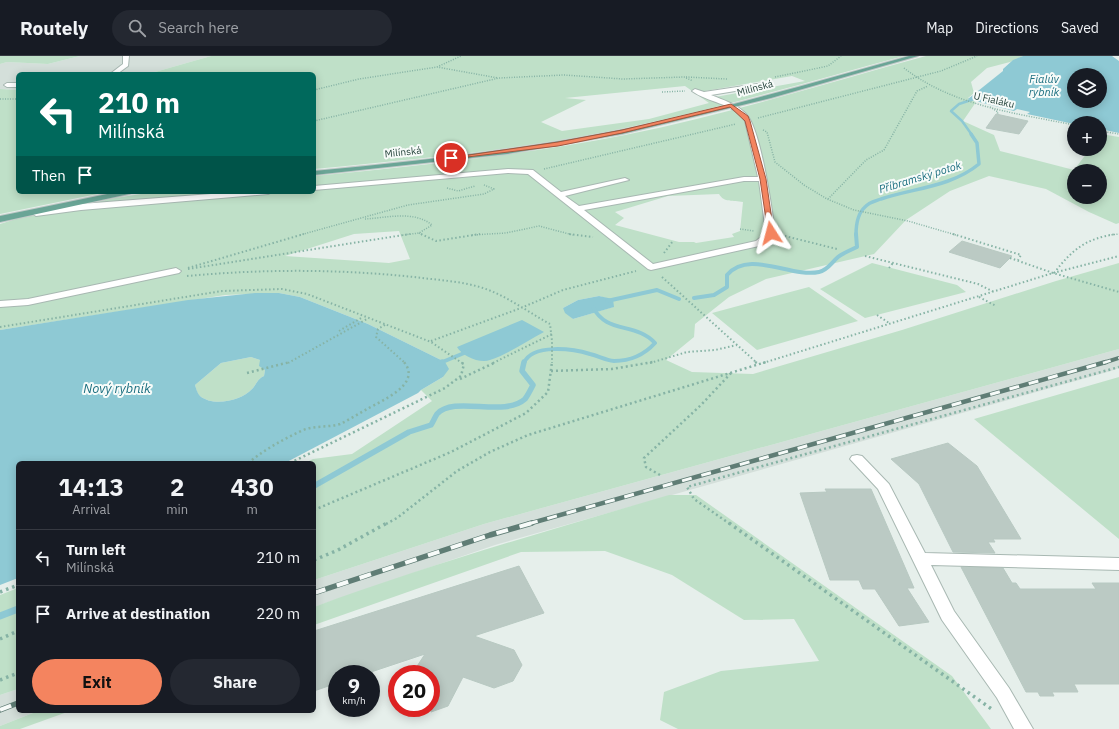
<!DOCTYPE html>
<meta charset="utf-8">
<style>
:root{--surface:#171b24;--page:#242831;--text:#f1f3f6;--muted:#9ea1a6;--line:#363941;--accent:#f4845f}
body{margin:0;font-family:"IBM Plex Sans",sans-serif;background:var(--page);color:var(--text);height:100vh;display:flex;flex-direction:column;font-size:15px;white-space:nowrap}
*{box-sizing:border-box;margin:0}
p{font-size:13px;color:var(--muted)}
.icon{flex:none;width:22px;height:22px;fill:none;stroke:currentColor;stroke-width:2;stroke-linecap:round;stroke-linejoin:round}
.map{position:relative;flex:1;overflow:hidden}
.sheet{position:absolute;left:16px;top:405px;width:300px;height:252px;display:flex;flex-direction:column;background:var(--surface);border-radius:6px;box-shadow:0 2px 10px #0003}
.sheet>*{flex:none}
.hud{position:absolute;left:16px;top:16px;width:300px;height:122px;border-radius:6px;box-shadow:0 2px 10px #0003;background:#00695c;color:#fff;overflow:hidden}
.tools{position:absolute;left:1067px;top:12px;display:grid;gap:8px}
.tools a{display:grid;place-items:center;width:40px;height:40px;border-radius:50%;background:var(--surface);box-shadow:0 2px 10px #0003;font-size:20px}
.speed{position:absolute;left:328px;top:609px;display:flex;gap:8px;font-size:20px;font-weight:700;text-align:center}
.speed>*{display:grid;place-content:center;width:52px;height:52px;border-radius:50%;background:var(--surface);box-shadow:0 2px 10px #0003;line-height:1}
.speed small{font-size:10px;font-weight:400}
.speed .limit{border:6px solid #d22;background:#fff;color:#111}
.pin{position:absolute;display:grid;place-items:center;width:34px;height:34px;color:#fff;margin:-17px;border:2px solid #fff;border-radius:50%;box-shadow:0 1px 4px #0007}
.me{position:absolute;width:44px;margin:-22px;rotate:351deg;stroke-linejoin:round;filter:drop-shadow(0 0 3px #0008)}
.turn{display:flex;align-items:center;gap:14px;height:84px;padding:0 16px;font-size:18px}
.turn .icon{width:52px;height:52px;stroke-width:2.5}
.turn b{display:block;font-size:28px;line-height:34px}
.then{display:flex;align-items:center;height:38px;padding:0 16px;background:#0003;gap:8px;font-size:15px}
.eta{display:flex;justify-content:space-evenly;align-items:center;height:68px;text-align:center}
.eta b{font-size:24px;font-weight:700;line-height:28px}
.primary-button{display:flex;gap:8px;margin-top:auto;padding:8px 16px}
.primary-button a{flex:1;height:46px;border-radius:24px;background:var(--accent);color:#111;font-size:16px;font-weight:700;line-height:46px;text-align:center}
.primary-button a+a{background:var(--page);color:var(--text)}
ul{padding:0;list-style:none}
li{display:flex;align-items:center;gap:12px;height:56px;padding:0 16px;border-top:1px solid var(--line)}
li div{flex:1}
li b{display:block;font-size:15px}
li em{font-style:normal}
header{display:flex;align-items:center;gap:24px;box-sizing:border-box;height:56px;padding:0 20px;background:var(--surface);border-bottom:1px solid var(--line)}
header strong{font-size:19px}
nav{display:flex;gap:22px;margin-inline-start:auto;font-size:14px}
.search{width:280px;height:36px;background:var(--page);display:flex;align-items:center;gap:10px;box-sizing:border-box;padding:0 14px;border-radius:22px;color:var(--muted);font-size:15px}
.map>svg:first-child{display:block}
.built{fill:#d4dfda}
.green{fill:#bfe0c8;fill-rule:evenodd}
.water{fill:#8ec9d4;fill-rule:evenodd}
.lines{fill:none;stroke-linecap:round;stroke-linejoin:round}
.stream-far4{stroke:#8ec9d4;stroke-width:2.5}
.stream-far3{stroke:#8ec9d4;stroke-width:3.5}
.stream-far2{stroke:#8ec9d4;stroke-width:4}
.stream-far1{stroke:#8ec9d4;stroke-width:5.5}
.stream{stroke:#8ec9d4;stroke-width:7}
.building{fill:#bbcac4;stroke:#b8c9c2}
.minor-casing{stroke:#a8b8b2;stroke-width:2}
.major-casing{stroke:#c2cac8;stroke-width:2}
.path-far3{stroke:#86b3a5;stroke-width:1.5;stroke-dasharray:1 1.5;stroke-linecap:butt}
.path-far2{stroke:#86b3a5;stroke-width:2;stroke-dasharray:1.5 2.5;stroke-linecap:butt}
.path-far1{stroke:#86b3a5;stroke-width:2.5;stroke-dasharray:2 3;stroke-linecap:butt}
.path{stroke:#86b3a5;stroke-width:3.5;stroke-dasharray:2.5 4;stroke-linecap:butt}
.minor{fill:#fff;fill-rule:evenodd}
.major{fill:#6aa596;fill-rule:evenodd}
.rail-far2-casing{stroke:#5f7d75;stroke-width:4}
.rail-far1-casing{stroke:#5f7d75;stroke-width:4.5}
.rail-casing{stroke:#5f7d75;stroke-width:5.5}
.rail-far2{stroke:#f7fbf9;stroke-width:2.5;stroke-dasharray:8;stroke-linecap:butt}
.rail-far1{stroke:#f7fbf9;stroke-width:3;stroke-dasharray:10;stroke-linecap:butt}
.rail{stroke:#f7fbf9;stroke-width:4;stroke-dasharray:12;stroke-linecap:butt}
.route{fill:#f4845f;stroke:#9f563e}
.labels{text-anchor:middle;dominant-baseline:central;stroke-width:4;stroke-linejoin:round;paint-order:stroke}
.far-street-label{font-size:10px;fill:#24423a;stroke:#f7fbf9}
.far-water-label{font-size:11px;font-style:italic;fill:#1c6f80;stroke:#f7fbf9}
.water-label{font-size:13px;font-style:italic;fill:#1c6f80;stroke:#f7fbf9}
</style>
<header>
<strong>Routely</strong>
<div class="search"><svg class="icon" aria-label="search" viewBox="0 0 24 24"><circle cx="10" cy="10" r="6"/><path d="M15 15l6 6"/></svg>Search here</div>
<nav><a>Map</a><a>Directions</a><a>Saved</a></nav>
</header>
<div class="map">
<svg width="1119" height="673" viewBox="0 0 1119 673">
<rect width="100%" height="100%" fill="#e6efeb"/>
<path class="built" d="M80,0H211L148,18H18V34L0,33V8L7,6L48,8Z
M1119,293V312L1111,315L495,489L314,551V524L484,468Z
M18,633V655H38L0,670V639Z"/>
<path class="green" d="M0,0H80L48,8L7,6L0,8Z
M211,0H904C788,31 672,67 554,85C475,98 394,105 314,113V18H148ZM792,20L805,25L715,41L705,35ZM685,30L709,47L649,63L562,75L541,66L586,44L565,42Z
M926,0H1023L1010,6L987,12L971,26L974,37L968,42L976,46L963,65L994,79L1000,95L1074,114L1090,93H1100L1101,78L1119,81V167L1116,168L1089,156L1046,133L989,120L950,135L906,164L874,198L766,223L729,241L695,268L694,281L666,304L692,316L753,318L902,274L1056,225L1119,207V293L484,468L314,524V407H305L313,403L352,398L432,345L421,334L443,321L445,306L368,268L300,241L279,237L225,239L0,274V168L16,163L115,142L154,136H314V120C418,110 522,99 625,79C726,59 826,27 926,0ZM1074,115H1100V141H1074ZM719,138C724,147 733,144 743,146L740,175L732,178L734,181L696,187L694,186H679L615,169L624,162L615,156L668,140ZM399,175L410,203L389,207L285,200L354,178ZM599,240L613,244V251L573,263L563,252L578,244Z
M0,33L18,34V136H107L0,158Z
M872,207L957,229L966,236L865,262L820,233Z
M809,231L858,265L757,294L712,257Z
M251,301L260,304L265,314L264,320C257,323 257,328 252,333C241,345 213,351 200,340C197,338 196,332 195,329L221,307Z
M1119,321V483L974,363Z
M669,439H696L952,620L991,673H678L660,664L664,636L721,615L819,605L794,563L744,564L672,519L605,495L521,496L314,569V551C431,508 550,474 669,439Z
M18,532V633L0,639V539Z
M38,655H70L20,673H0V670Z"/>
<path class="water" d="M1023,0H1112L1119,5V77L1100,73V67L1074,68L1027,58L1030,56L1017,53L1014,55L968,43L1003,15V13L1013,4ZM1074,19H1100V45H1074Z
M255,237H279L300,241L368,268L439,303L445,306L449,313L443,321L421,334L418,337L285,407H18V522L0,529V274L188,244ZM251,301L260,304L259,310L265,314L264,320C257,323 257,328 252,333C241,345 213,351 200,340C197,337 196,332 195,329L221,307Z
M599,240L613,243L614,251L573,263L565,257L563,252L578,244Z
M522,264L544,276C527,285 508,298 490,304C480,308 462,300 457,291Z"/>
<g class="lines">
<path class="stream-far4" d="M972,79L962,65L951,55L959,48L977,42"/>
<path class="stream-far3" d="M856,179C856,170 857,158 865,151C869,146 876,145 881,143C914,132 951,131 979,108L977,87L971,78"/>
<path class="stream-far2" d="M694,242L714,239L727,231V219C749,193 791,222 819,216C828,214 831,207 838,201C843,197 851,194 857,191L856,178
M607,245L657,234L679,243
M440,307L469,295
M524,307C532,287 574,293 590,298C599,300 605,304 614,305C630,305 644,299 655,287C636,266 606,278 593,251"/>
<path class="stream-far1" d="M439,307L442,306
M314,430L409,376L431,369C433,366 435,361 437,358C454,339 504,362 525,343C528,339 531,333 533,329L522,315L524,306"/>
<path class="stream" d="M0,560L18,553"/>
</g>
<path class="building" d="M996,58L1028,65L1019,78L986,72Z
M962,185L1012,200L1000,212L949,196Z
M948,387L977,410L1021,483H993L995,486H988L995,497L953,496L919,428L891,403Z
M825,433H871L914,532H907L929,566L899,570L875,533H863L859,524H830L800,437L827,436Z
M519,510L544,557L474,580L514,594L522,609L513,625L494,632L463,621L448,650L431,656V618H412L425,598L365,618H337V627L314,635V575Z
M961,511L1003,512L1012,527H1016L1020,533H1096L1092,527H1119V628H1074L1078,636H1052L1054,640H1040L1038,636H1026Z"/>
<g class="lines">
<g class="minor-casing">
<path id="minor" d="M123,0H129L128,10L117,18H110L123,8Z
M770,26L772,27V29L711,39C723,44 737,48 746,58C761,73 772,153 775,177L768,186L759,190L651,214L648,213L528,118L508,117L314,134V130L508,113L533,114L561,136L625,122L629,124L565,140L579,150L744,121H758L745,65C732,46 708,47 692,35L695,33L704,36ZM744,125H759L766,177L756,185L653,208L584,154Z
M18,27V31H7L4,29L7,27Z
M237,136H272L268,138L81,154L36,160L32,157L36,154L81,148Z
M176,212L181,215L179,217L28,249L0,251V245L28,243Z
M857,399L862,400L889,428L925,497L1119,502V514L931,509L954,555L1009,632L1033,673H1014L997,642L942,564L878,433L850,403L852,400Z"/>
</g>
<g class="major-casing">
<path id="major" d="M909,0H918L771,42L622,78L507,98L314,119V115C404,106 494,97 583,81C693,62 801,30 909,0Z
M117,136H133L129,138L0,166V160Z"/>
</g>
<path class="path-far3" d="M437,11L461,0
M904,12C953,50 1015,57 1074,69
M686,21L727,23
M775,21L828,10L841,0
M314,34L359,23L437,11L498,22
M662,36L685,35
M0,43H18
M990,51L998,56L997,59
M758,62L941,15L977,0
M314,65L499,22L564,19L623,23L684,21L693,25
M763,74L767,76L775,106L804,129L827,143L854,154L908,165L956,179
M1100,75L1119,78
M544,113L736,68
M447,132L458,135L475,130
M828,143L866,104L884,94L917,35L928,30
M365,163C386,162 414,154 432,169L419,177L403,179
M740,173L754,175
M419,177L422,179
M300,179L408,149L484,138L494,133L484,129
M472,179L506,177L539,170L573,179
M781,179H783
M1109,179L1119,178"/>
<path class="path-far2" d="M421,178L436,185L480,178
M569,178L593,181
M953,178L1021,199L1018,204
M781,179L837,193
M664,197L673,185
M865,200L978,228L994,236
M1010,202L1053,217L1119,236
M188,212L304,178
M889,212L893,207
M188,213L410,178
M1054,217C1073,193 1085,183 1116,178
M187,220C263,213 338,213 414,221C437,224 461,225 483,232C507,240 528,256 550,268L552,285V307
M662,221L757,307
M979,241L996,250
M877,259L889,267
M385,269L378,273L376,281L405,307
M0,271L222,235L282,233L307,238L431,286L462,307
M339,275L363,261
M431,285L521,252L563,234L636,215
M288,307L367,263
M493,307L552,278
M650,307L687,296L715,294L737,289
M763,307L1053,217L1119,200"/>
<path class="path-far1" d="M755,306L757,307
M551,315L612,313L653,306
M247,317L290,306
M460,323L496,306
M248,407C264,394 282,384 301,375C313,369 327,372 340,368C349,364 358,358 367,353C383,344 422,328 404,306
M290,407L445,332L461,320L464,308L460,306
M660,419L646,411L644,402L701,349L732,316
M314,454L451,396L526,357L548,336L552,306
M386,468L397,462L457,415L490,396L528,379L766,306
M730,468L694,443L687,431L1119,311"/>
<path class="path" d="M729,467L993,654
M314,504L338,494L387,467
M0,536L18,529
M0,583L18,575
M0,624L18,617"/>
<use href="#minor" class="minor"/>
<use href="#major" class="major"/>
<g class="rail-far2-casing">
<path id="rail-far2" d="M1103,307L1119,302"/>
</g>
<g class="rail-far1-casing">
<path id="rail-far1" d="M528,468L1106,306"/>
</g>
<g class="rail-casing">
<path id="rail" d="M314,537L490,479L532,467
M0,654L18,647"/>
</g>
<use href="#rail-far2" class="rail-far2"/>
<use href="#rail-far1" class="rail-far1"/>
<use href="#rail" class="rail"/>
</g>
<path class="route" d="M731,48L748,60L750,65L766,123L774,178L768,177L760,123L745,65L730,51L622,77L558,90L451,103L448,102L558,86L622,74Z"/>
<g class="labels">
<g class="far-street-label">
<text transform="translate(755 32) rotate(-15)">Milínská</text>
<text transform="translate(994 44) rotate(13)">U Fialáku</text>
<text transform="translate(403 96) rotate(-6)">Milínská</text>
</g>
<g class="far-water-label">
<text x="1044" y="23">Fialúv<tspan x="1044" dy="13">rybník</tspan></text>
<text transform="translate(920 121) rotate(-17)">Příbramský potok</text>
</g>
<g class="water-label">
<text x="117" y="332">Nový rybník</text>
</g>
</g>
</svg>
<div class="tools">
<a><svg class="icon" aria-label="layers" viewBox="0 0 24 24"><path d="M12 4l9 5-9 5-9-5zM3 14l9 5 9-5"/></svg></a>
<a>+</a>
<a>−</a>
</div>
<div class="speed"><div>9<small>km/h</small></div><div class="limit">20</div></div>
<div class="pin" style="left:451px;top:102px;background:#d93025"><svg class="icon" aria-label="arrive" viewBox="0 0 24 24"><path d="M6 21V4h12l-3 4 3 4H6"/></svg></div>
<svg class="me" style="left:771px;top:177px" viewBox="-20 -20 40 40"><path d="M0-17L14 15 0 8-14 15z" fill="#f4845f" stroke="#fff" stroke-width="4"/></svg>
<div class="hud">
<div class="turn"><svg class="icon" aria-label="left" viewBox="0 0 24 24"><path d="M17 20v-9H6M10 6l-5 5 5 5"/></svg><div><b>210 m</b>Milínská</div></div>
<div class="then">Then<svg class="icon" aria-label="arrive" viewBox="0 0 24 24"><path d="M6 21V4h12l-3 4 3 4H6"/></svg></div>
</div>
<section class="sheet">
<div class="eta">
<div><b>14:13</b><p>Arrival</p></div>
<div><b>2</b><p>min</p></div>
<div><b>430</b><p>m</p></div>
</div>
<ul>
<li><svg class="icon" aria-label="left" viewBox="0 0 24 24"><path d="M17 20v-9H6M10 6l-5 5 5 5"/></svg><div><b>Turn left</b><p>Milínská</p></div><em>210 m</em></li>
<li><svg class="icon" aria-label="arrive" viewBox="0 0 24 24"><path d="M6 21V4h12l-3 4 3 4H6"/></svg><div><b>Arrive at destination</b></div><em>220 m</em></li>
</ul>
<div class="primary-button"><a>Exit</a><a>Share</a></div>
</section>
</div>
